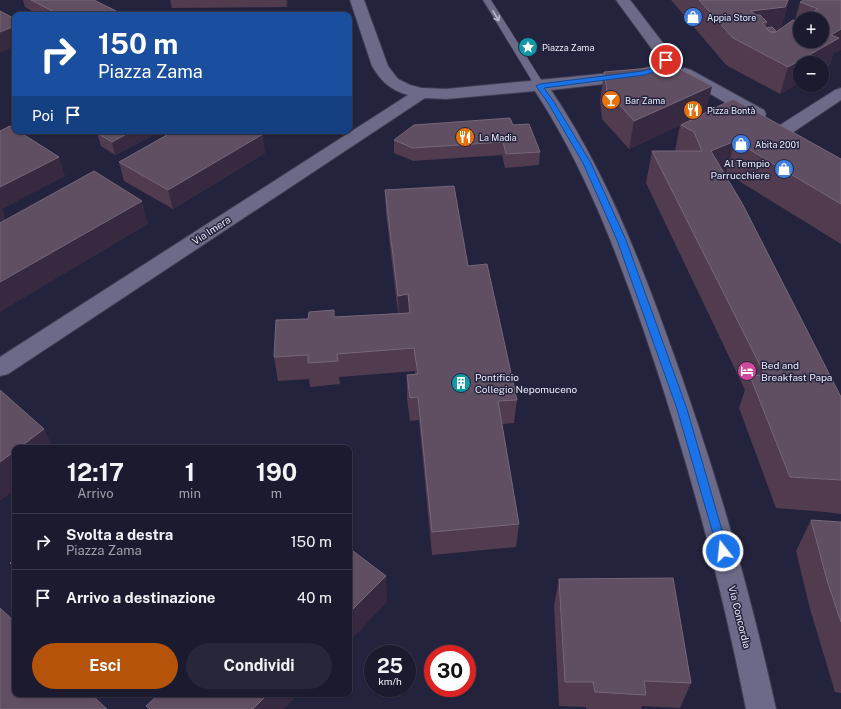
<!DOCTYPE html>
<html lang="it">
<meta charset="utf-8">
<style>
:root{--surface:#1b1a2e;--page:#28273a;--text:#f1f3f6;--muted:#a0a1aa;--line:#39384a;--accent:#b45309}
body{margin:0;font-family:"Public Sans",sans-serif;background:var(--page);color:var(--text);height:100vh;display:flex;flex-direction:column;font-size:15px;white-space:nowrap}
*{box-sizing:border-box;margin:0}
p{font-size:13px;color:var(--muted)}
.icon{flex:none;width:22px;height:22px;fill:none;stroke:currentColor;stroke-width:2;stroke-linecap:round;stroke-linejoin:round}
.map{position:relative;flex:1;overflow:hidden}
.sheet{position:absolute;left:12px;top:445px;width:340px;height:252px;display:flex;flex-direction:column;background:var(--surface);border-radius:8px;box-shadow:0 1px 3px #0004,0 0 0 1px var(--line)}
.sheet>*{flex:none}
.guide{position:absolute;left:12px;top:12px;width:340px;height:122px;border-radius:8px;box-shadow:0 1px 3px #0004,0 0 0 1px var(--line);background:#1a4fa0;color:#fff;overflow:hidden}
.buttons{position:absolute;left:793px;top:12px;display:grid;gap:8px}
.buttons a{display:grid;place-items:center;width:36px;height:36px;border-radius:50%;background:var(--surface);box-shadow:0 1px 3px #0004,0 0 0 1px var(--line);font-size:20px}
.speed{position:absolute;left:364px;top:645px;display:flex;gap:8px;font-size:20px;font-weight:700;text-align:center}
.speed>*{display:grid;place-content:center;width:52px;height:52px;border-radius:50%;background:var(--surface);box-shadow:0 1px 3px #0004,0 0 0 1px var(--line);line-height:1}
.speed small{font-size:10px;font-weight:400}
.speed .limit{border:6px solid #d22;background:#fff;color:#111}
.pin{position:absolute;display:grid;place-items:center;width:34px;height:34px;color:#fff;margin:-17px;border:2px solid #fff;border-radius:50%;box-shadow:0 1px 4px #0007}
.me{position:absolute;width:44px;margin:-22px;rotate:344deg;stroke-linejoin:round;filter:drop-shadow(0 0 3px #0008)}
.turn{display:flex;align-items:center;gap:14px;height:84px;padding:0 20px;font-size:18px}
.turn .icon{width:52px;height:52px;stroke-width:2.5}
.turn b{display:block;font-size:28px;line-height:34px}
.then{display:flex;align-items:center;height:38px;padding:0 20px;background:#0003;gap:8px;font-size:15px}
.eta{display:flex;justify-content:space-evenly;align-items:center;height:68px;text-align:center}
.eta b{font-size:24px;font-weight:700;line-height:28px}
.cta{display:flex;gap:8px;margin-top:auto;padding:8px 20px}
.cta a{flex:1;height:46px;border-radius:24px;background:var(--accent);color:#fff;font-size:16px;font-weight:700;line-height:46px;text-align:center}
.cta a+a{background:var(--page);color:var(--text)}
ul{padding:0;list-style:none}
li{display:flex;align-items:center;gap:12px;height:56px;padding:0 20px;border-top:1px solid var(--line)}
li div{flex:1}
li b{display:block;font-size:15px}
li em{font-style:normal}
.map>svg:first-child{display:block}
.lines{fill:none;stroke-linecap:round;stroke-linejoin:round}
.service-casing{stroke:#3f3d53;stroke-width:1}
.minor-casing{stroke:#3f3d53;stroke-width:2}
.service{fill:#6b6b89;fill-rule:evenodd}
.minor{fill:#6b6b89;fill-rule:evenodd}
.wall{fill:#503b4f}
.shaded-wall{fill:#372a40}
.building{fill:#604e62;stroke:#76677a;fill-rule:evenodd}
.oneway{stroke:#b8b8ce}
.route{fill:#1a73e8;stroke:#114b97}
.labels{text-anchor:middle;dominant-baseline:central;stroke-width:3;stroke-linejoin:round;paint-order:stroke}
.far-poi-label{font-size:9px;fill:#ebebfc;stroke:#24233d;text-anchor:start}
.poi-label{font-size:10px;fill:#ebebfc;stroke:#24233d;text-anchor:start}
.street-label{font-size:10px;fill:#ebebfc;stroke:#24233d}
</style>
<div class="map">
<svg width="841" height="709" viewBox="0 0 841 709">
<rect width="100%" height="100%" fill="#24233d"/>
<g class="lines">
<g class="service-casing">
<path id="service" d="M483,0H491L545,86L543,88H537L535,86Z"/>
</g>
<g class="minor-casing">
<path id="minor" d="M350,0H364L388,66L398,79L410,85L422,88L446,89L631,71L650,67L658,61L657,56L616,0H630L673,56L674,63L661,74L655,76L631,81L551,90C602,166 636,250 667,336C712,458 748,582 776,709H746C721,582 687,457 645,334C616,250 584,166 535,91L446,99L425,98L8,374L0,376V357L408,95C390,90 381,81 372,66Z
M685,68L691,70L764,110L766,114L764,118L758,119L752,118L679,76L677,73L679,70Z
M841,88V100L792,133L786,134L780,133L777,129L780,125L835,90Z"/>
</g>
<use href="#service" class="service"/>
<use href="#minor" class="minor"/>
</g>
<path class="wall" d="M23,0H94L117,15H40L25,7Z
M170,0H288L287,7L172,8Z
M671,0H789L782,25L779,30L795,20L800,2L841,0L833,54L830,65L780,94L726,65Z
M604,72L712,86L705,113L841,159V244L726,173H724L841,397V514L826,512L776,508L739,408L745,390L646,183L652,151H675L680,125L629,149L602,119L600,100Z
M513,125L540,152L539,165L505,168L502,155L413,161L394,153V140Z
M161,131L115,155L101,146L97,133Z
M265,153L173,209L124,181L119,162Z
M385,190L468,266L517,400L514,423L502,424L519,524L516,547L432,555L419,420L410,421L407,399V375H415V371L339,377L340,384L310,387L309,379L278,381L274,357L308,319L398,313L386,213Z
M811,520L841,522V693L835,692L810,609L796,551Z
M15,559V572L10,563Z
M559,579L691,683L680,708L642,706L641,709H586V707L559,706L554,605Z"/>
<path class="shaded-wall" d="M286,0H288L287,7Z
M789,0L782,25L778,33L764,35L767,22L762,23L751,11Z
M116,11L117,15H106Z
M15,26V46L0,53V32Z
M841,29V50L833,54L830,65L822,69V63H800V83L780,94L788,67L831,35Z
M712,86L705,114L629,149L634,121Z
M132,131H161L115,155L112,142Z
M263,134L265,153L173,209L168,190Z
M735,141L726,173L703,182L711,151Z
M59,157L65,176L2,209L7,223L0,227V187Z
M142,201L148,224L0,312V282Z
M408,294L409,318L399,319L398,296Z
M44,429L53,448H19Z
M15,451V489L0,501V462Z
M386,576L387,602L349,642V613Z
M268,694H298L284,709H253Z"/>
<path class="building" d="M31,0H94L116,11L106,15H60Z
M699,0H788L785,7L751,11L756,15H760L767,22L762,23L770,32H776L793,20L797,21L818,9L800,2L804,0H841V29L831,35L839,38L788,67L733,38ZM800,19H822V41H800Z
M0,11L15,19V26L0,32Z
M772,27L777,32H770L766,28Z
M674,66L712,86L634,121L607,91L604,72Z
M733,99L841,159V204L735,141L711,151L743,205L841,397V480L790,477L750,376L765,375L652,151H702L694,132L681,125Z
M510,118L513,125L529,124L540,152L506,154L503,142L413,148L394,140L414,125Z
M10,126L15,129V131H18L59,157L0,187V131Z
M101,131H132L112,142L97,133Z
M174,131H256L263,134L168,190L119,162Z
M94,171L142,201L0,282V223Z
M454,186L468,266L487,264L517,400L498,401L519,524L432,532L418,397L410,398L407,375L418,374L414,348L337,354L338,361L308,363V355L274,357L276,320L308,319L309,312L334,310V317L410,313L408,294L398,296L385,190Z
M0,390L44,429L19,448H15V451L0,462Z
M811,520L841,522V622L827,580Z
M349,548L386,576L349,613Z
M15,559V568L10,563Z
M673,578L691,683L644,681L646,695L595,692L593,682H565L559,579Z
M0,608L15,622V694H91L107,709H0Z
M159,694H268L253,709H150L146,706Z"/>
<defs><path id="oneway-shaft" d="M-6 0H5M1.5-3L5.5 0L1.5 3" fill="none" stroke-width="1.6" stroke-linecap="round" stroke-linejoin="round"/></defs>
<use class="oneway" href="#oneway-shaft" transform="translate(496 16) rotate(60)"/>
<path class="route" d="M664,59L670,60L669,63L664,69L644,75L544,88L554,102L591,163L626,240L687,409L728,551L727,554L723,556L719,554L718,551L677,409L617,240L583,163L548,103L536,86L540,84L643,71L659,66Z"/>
<defs>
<g id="shop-disc" transform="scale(1)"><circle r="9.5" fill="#3f7fe0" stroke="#24233d"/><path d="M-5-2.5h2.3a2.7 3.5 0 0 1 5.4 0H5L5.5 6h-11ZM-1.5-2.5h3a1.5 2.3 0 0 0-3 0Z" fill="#fff"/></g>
<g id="sight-disc" transform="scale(1)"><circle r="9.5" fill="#0f9aa8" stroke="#24233d"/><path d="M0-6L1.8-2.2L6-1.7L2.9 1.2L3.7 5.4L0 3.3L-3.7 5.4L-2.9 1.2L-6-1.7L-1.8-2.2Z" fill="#fff"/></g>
<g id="bar-disc" transform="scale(1)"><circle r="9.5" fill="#e8710a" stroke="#24233d"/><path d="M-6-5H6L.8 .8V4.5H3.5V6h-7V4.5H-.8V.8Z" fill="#fff"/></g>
<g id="restaurant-disc" transform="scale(1)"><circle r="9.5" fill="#e8710a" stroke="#24233d"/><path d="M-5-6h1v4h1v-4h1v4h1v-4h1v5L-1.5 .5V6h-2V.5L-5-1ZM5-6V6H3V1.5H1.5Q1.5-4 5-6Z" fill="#fff"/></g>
<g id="hotel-disc" transform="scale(1)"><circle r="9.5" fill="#d1479c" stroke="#24233d"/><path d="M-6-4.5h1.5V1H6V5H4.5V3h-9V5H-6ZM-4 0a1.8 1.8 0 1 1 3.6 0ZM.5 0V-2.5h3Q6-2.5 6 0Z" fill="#fff"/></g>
<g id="building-disc" transform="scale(1)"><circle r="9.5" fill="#0f9aa8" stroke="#24233d"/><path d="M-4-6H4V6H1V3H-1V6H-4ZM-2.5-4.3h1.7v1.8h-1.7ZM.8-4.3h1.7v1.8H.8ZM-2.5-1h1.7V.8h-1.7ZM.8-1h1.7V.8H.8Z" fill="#fff"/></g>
</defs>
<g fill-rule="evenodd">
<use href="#shop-disc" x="693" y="17"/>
<use href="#sight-disc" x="528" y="47"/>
<use href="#bar-disc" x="611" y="100"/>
<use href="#restaurant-disc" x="693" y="110"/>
<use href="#restaurant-disc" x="465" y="137"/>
<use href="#shop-disc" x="741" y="144"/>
<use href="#shop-disc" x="784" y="169"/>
<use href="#hotel-disc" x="747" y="371"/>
<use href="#building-disc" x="461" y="383"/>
</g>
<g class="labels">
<g class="far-poi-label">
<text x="707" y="17">Appia Store</text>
<text x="542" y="47">Piazza Zama</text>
<text x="625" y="100">Bar Zama</text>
<text x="707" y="110">Pizza Bontà</text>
<text x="479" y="137">La Madia</text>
<text x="755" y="144">Abita 2001</text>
</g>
<g class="poi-label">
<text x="770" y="163" text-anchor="end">Al Tempio<tspan x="770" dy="12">Parrucchiere</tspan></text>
<text x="761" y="365">Bed and<tspan x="761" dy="12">Breakfast Papa</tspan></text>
<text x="475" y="377">Pontificio<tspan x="475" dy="12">Collegio Nepomuceno</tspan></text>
</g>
<g class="street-label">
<text transform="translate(211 230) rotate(-33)">Via Imera</text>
<text transform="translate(740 617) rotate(76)">Via Concordia</text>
</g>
</g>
</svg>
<div class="buttons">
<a>+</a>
<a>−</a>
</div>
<div class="speed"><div>25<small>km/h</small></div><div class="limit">30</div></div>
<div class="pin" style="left:666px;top:60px;background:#d93025"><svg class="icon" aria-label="arrive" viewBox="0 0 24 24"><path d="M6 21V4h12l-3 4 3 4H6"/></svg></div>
<svg class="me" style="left:723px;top:551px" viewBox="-20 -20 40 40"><circle r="17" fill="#1a73e8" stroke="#fff" stroke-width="3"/><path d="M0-11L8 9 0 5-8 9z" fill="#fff"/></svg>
<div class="guide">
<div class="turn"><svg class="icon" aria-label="right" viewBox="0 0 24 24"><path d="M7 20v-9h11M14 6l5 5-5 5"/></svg><div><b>150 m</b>Piazza Zama</div></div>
<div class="then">Poi<svg class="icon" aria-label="arrive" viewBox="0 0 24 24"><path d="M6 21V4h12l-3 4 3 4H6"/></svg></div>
</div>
<section class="sheet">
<div class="eta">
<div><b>12:17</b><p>Arrivo</p></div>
<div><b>1</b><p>min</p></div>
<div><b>190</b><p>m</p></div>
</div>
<ul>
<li><svg class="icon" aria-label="right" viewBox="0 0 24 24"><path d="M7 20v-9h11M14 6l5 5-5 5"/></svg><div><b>Svolta a destra</b><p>Piazza Zama</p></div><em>150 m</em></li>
<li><svg class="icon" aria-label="arrive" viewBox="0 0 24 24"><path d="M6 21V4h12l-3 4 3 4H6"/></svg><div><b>Arrivo a destinazione</b></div><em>40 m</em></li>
</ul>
<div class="cta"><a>Esci</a><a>Condividi</a></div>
</section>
</div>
